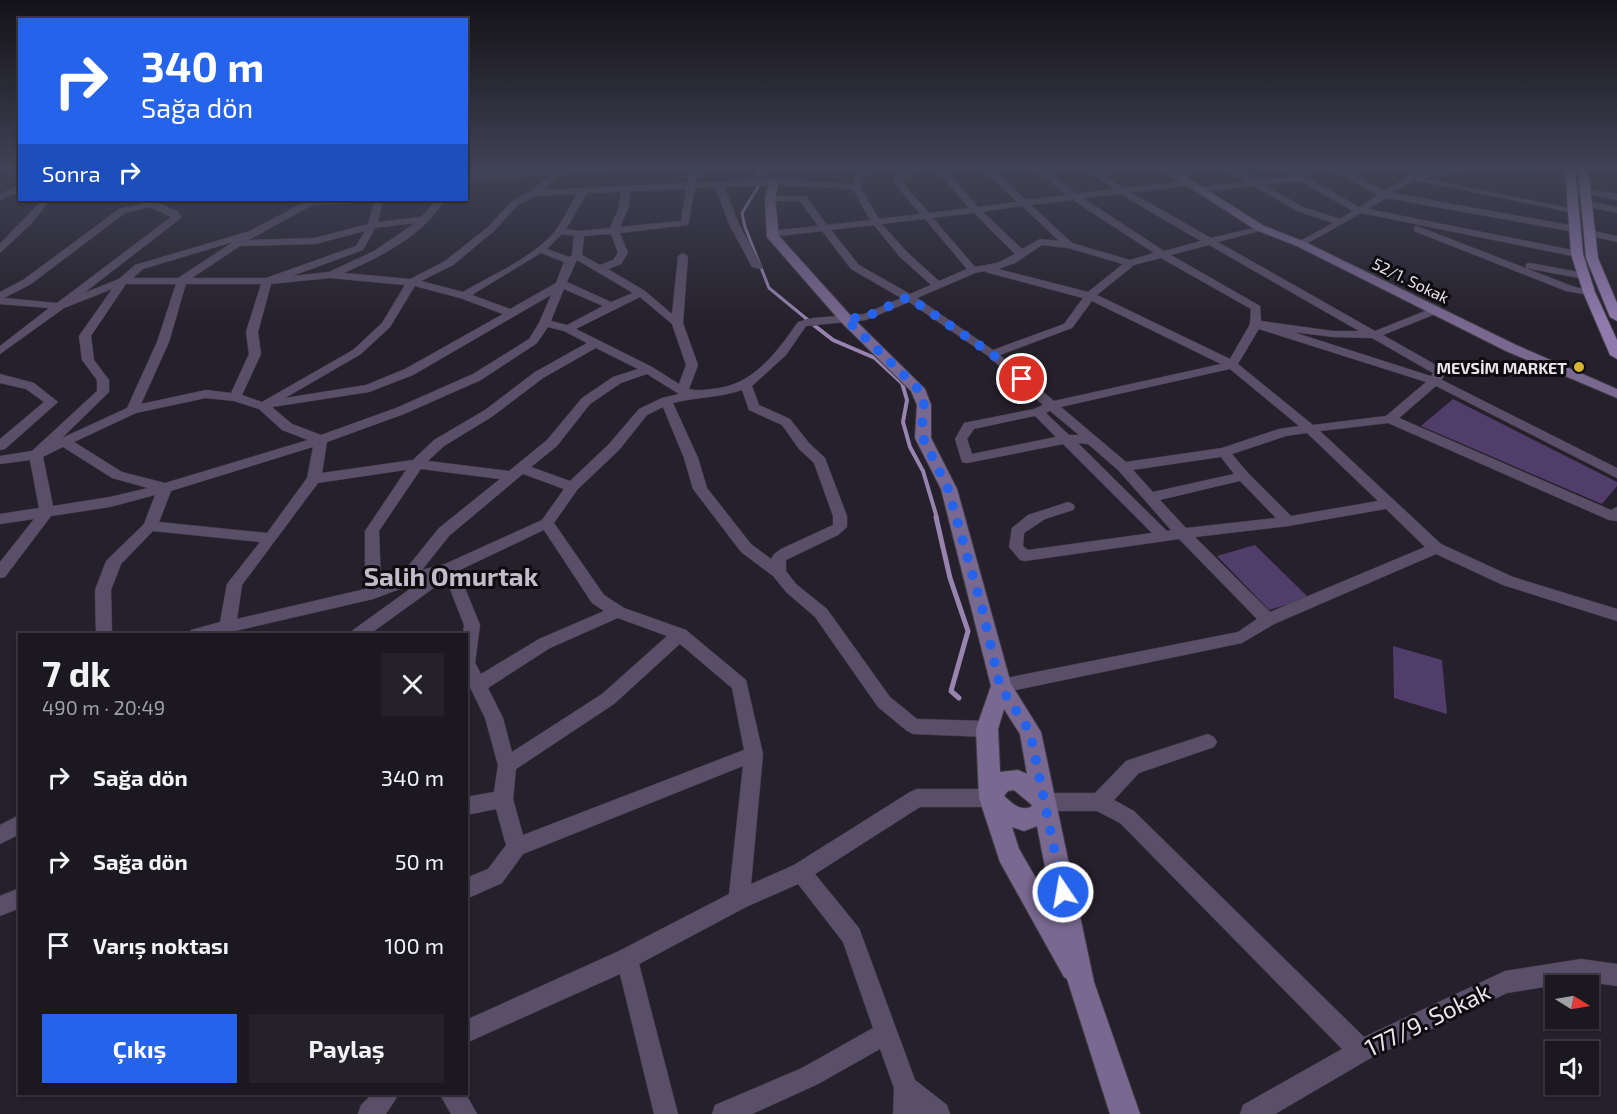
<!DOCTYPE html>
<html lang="tr">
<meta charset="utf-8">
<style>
:root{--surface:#1c1820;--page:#252129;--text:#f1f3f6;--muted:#a0a0a5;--line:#3a373e;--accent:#2563eb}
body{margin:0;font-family:"Exo 2",sans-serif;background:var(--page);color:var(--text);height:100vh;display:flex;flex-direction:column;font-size:22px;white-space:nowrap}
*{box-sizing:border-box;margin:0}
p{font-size:20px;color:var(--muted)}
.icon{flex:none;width:33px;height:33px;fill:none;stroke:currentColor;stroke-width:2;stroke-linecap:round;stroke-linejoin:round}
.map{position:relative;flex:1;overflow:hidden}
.panel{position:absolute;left:18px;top:633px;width:450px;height:462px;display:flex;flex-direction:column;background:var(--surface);border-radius:0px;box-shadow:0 2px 4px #0004,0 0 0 2px var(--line)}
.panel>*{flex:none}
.banner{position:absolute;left:18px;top:18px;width:450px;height:183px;border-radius:0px;box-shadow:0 2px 4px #0004,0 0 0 2px var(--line);background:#2563eb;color:#fff;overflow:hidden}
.needle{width:39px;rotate:101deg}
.fabs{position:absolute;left:1545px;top:975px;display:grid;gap:12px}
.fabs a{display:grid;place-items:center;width:54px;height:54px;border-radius:0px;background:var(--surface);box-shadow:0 2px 4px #0004,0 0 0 2px var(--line);font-size:30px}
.pin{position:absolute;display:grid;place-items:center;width:51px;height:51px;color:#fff;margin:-26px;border:3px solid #fff;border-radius:50%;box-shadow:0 2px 6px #0007}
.me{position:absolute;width:66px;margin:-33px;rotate:348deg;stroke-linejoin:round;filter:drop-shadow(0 0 4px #0008)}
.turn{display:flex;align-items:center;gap:21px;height:126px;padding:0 24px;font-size:27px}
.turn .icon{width:78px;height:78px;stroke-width:2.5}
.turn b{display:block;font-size:42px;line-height:51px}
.then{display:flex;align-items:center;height:57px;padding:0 24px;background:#0003;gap:12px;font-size:22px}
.round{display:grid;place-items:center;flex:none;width:63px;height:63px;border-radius:0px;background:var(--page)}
.summary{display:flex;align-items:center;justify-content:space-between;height:102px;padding:0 24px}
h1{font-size:36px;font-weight:700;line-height:45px}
.primary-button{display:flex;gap:12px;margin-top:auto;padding:12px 24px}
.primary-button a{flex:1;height:69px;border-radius:0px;background:var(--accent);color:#fff;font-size:24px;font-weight:700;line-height:69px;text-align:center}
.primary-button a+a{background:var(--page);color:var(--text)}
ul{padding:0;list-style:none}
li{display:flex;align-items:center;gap:18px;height:84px;padding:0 24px}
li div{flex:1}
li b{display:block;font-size:22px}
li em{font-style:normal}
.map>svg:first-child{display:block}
.green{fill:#513d69}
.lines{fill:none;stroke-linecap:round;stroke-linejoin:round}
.stream-far2{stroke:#9784af;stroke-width:3}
.stream-far1{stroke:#9784af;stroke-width:4}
.stream{stroke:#9784af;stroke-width:5}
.street-casing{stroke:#403c46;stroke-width:1}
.secondary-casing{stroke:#403c46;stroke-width:2}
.primary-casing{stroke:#403c46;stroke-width:2}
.street{fill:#5a4f68;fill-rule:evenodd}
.secondary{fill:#796890;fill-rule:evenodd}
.primary{fill:#917bae;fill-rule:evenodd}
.route{stroke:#2563eb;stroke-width:10;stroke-dasharray:0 18}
.poi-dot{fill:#d6b534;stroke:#0d0b10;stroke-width:2}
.labels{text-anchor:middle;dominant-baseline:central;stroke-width:6;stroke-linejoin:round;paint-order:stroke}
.far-street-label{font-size:16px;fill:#e8e5ec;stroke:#0d0b10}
.far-poi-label{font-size:16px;font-weight:bold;fill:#e8e5ec;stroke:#0d0b10;text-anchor:end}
.near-street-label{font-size:24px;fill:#e8e5ec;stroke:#0d0b10}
.district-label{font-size:26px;font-weight:bold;fill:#c1bcca;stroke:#0d0b10}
</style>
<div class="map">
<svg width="1617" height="1114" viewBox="0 0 1617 1114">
<rect width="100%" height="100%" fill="#25202b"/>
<path class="green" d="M1453,399L1617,482V486L1602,504L1421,426Z
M1255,545L1309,598L1269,610L1217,556Z
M1393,646L1442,660L1447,714L1394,698Z"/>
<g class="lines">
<path class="stream-far2" d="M755,168L761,176
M758,187L742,213L745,227L769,288L808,320"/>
<path class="stream-far1" d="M806,319L833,340L875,358L902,383L907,400L903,422L910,447L923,471L937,518"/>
<path class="stream" d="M936,517L950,578L968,631L951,691L959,698"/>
<g class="street-casing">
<path id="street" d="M560,168H607L603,171L563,173L543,190L687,183L690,168H698L696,183L774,179L853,184L860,168H868L860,187L879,219L920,214L892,180L911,168H922L901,181L929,213L969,208L935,168H944L978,207L1017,202L982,168H991L1026,200L1067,195L1034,168H1043L1077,194L1113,189L1084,168H1094L1123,188L1190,181V185L1187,186L1130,192L1211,238L1263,226V230L1218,242L1375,331L1430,309H1438V313L1383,335L1443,369L1445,372L1442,380L1617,468V478L1436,386L1399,418L1611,510L1617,507V521L1609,520L1388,423L1320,431L1441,544L1513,577L1617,609V621L1503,585L1436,554L1274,624L1242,643L1001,693L995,691L992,686L995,681L1001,679L1238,632L1257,619L1179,539L1025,561L1020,560L1009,547L1012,528L1028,515L1068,502L1073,504L1075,507L1073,510L1045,519L1024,533L1023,546L1028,550L1152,533L1063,444L967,463L962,462L955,439L964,423L1034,409L1043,405L988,356L909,302L866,320L806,326L786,355L752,386L759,405L790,419L809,443L825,458L847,516V527L838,535L786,560V571L796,584L827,609L890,697L917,719L987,721L993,724L996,729L993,734L987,737L913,734L907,731L878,707L815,617L786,592L773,576L741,552L693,489L684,458L663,407L647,415L619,450L577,490L554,523L604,595L624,608L686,630L746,680L763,754L751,884L794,865L910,792L917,789H990L997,792L1000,798L997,804L990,807H920L815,874L859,928L915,1080L947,1105L950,1114H893L894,1088L880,1049L818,1084L752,1114H712L715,1105L802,1068L873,1028L843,942L798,884L746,907L639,964L678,1114H654L620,974L466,1043V1020L619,951L729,894L743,766L523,854L502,883L466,899V878L488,869L506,845L496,809L466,815V797L494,792L498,765L485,718L466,679V634H463L464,625L446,579L370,634H351L353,630L421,581L373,599L235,631L234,634H189L191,630L220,622L227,584L260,542L153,531L121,564L111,590L112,634H96L95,590L106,561L144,524L155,495L110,507L51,516L5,577L0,578V562L34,519L0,524V514L39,508L30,460L0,464V456L32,451L97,391V380L82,360L79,336L112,289L64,308L0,354V346L49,308L0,304V292L23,280L119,209L145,203L143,200H152L179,212L181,218L84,293L119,279L135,265L250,231L308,200H354L350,203L312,205L249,240L315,238L368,224L375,200H383L378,222L421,217L436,200H444C425,235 381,256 344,273L410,279L445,261L488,227L512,201L531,191L552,174L466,181V175ZM774,185L853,189L870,220L827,225L806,196H770L766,199L767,201H800L818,226L771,231L766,234L771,237L822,231L851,269L901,298L864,314L813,318L798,322C776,353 753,386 712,389C704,390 697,391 689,389L698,365L683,323L688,256L683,253L678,256L672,314L645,291L608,269L621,264L628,253L620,233L688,225L695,188L715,187L730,226L752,267L761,269L762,267L740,226L724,187ZM686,189L681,221L620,227L629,207L630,191ZM621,192L619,207L610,228L579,231L566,229L587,193ZM577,194C570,205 564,219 556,230C533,258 493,274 463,292L421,281L453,265L494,231L518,205L536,196ZM1120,194L1201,241L1164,251L1083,198ZM1073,200L1154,253L1130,260L1072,243L1031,205ZM1022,206L1059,241L1040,239L1022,249L983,212ZM150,207L171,217L57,303L4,298L31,284L125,213ZM974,213L1015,254L997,263L975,267L933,218ZM925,219L967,269L939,281L906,251L882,224ZM415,223L374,251L329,272L292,276L363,250L375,228ZM874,225L899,256L931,285L910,294L859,265L831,230ZM365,231L356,246L266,278H192L240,246L315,244ZM562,234L574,236L572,255L569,257L547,249ZM611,234L618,253L613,260L600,265L582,255L584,236ZM233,242L178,278H133L143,269ZM1042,245L1068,248L1123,264L1088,292L998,269L1015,263ZM1209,245L1359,331H1333L1261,321L1260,306L1171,255ZM541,253L564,262L556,283L510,309L472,295ZM1161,258L1251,309L1250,324L1230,359L1097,295L1134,265ZM577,260L633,293L611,302L567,282ZM985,271V272L1083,298L1064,324L993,350L917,298L975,273ZM330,278L405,285L382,323L353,350L262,402L242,395L261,354L258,332L271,284ZM126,284H176L157,342L127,408L62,438L109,392V380L94,360L91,336ZM186,284H261L246,332L249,354L231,393L206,390L141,404L169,342ZM415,286L460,298L503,314L405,369L366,385L285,398L361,354L390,327ZM564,289L603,306L567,325L551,321ZM551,295L539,323L529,339L473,374L396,408L321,435L292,424L272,407L369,392L413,375ZM640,297L672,324L686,365L679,384L652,367L576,329ZM1092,301L1221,364L1054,401L1000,355L1072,328ZM548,327L564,331L587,343L535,372L485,410L434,440L413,460L322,473L327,442L404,414L481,380L537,343ZM1259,329L1426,382L1386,416L1313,425L1238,364ZM1293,332L1333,337L1372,338L1433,373L1431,376ZM596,348L638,369L613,377L582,398L547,440L509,471L428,461L444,446L493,416L543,378ZM1230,369L1299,426L1279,429L1222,448L1126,462L1061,407ZM647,374L679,394L662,398L639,409L609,444L570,481L531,467L557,446L590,404L621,383ZM742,390L749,410L782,425L799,449L814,463L833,516V525L781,549L774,554L771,559L751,544L707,488L698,458L673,403C696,397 719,398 742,390ZM206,398L234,401L259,409L282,430L308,440L165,483L122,472L74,442L136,413ZM1050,411L1079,435H1069L1046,413ZM1035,416L1056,437L972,454L967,439L974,429ZM1307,433L1378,501L1291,516L1248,473L1232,454L1286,436ZM1078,443L1088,444L1118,470L1171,530L1167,531ZM63,447L112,478L148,488L110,497L53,506L43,457ZM313,447L307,478L267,533L159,522L171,491ZM1221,457L1234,474L1153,492L1133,470ZM421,469L500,479L439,528L401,575L381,583L379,531ZM406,470L365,531V589L237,619L242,585L318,483ZM523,474L564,489L542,520L445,564L422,570L449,536ZM1240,481L1276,518L1186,528L1160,500ZM1386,509L1425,547L1270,612L1195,537L1288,526ZM544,530L592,603L604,611L539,639L481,674L475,663L480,625L458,571ZM618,618L667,636L602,694L512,752L503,718L488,688L550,648ZM680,644L732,688L744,750L523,835L513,799L516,769L614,704Z
M1224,168H1234L1257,181L1293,176L1280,168H1291L1359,207L1378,195L1330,168H1341L1385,191L1408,176L1452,168H1472L1423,178L1579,210L1574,213L1414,180L1392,193L1575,226L1580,229L1575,232L1386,198L1368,209L1577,251L1582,254L1577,257L1361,213L1301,247L1298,246V242L1333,223L1297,211L1254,186L1196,192L1195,190L1199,187L1246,182ZM1300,181L1353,211L1340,219L1303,207L1264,185Z
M20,185V191L0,200V194Z
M1573,186L1617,194V200L1570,191V187Z
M42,200H50L32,223L0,253V244Z
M1587,201L1617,207V213L1584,206L1582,204Z
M1417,226L1572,286L1594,292L1589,295L1566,291L1414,231V227Z
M1589,230L1617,236V242L1586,235L1584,233Z
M1530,263L1584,273L1589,276L1584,279L1526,268V264Z
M0,374L34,383L58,402L5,449L0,450V439L44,402L26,389L0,383Z
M1208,734L1214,737L1217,742L1214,747L1139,773L1114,800L1134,811L1364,1037L1505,971L1581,959L1617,964V986L1581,981L1507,993L1369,1059L1275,1114H1240L1243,1105L1342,1049L1120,823L1097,811H1045L1038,808L1035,802L1038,796L1045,793H1095L1126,761Z
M20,815V834L0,844V825Z
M20,888V908L0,916V896Z
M372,1094H399L386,1114H358L361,1105Z
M440,1094H466L477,1114H451Z"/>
</g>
<g class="secondary-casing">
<path id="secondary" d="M1160,168H1172L1264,226L1305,242L1516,345L1617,389V398L1506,351L1297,246L1256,230Z
M774,179L779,182L775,199L779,236L851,316L925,389L931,405V438L957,489L1011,684L1041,732L1094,982L1140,1114H1110L1067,979L1064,977L1000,862L979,798L976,729L991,686L941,489L915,438L917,405L911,391L841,322L767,237L765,199L769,182ZM1004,709L1020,734L1027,774L1018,770L1000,772L998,729ZM1014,790L1032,805L1031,807C1019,811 1013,804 1004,796L1008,791ZM1037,826L1053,908L1019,849L1012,827L1024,831Z"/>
</g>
<g class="primary-casing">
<path id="primary" d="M1565,168H1575L1583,254L1595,292L1617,340V359L1610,355L1583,292L1571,254Z
M1578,168H1588L1598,258L1617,303V321L1610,317L1586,258Z"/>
</g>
<use href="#street" class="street"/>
<use href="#secondary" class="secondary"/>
<use href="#primary" class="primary"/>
</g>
<linearGradient id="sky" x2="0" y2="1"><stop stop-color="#141218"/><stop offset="0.52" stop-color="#404255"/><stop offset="1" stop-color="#404255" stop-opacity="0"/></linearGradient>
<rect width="1617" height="324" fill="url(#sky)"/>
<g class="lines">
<path class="route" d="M1022,379L992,354L908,297L866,317L846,319L918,389L924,405L922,426L923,438L948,489L982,608L1000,686L1030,732L1063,892"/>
</g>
<circle class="poi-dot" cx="1579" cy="367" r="6"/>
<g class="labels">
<g class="far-street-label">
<text transform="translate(1411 280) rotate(26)">52/1. Sokak</text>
</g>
<g class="far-poi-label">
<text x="1567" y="367">MEVSİM MARKET</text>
</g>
<g class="near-street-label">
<text transform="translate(1427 1019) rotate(-26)">177/9. Sokak</text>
</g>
<g class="district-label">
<text x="451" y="575">Salih Omurtak</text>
</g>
</g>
</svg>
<div class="fabs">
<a><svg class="needle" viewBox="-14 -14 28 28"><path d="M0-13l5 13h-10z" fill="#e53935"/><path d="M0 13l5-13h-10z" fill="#a0a0a5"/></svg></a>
<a><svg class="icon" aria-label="sound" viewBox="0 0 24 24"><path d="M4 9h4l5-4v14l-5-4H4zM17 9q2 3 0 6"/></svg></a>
</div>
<div class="pin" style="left:1022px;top:379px;background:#d93025"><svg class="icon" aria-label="arrive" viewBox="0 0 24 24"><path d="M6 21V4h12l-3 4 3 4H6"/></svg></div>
<svg class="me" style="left:1063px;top:892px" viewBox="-20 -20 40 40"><circle r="17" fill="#2563eb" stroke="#fff" stroke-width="3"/><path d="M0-11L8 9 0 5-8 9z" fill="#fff"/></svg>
<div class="banner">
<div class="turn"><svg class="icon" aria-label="right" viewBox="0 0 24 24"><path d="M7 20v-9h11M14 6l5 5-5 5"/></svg><div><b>340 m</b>Sağa dön</div></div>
<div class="then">Sonra<svg class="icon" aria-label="right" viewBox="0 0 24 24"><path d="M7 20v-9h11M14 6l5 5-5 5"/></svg></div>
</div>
<section class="panel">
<div class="summary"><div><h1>7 dk</h1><p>490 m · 20:49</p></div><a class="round"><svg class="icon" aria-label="close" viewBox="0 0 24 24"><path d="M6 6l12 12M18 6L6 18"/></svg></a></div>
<ul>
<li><svg class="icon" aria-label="right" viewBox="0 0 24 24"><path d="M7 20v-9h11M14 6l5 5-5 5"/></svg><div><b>Sağa dön</b></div><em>340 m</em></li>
<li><svg class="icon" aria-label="right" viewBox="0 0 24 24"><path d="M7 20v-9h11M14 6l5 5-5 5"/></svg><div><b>Sağa dön</b></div><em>50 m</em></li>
<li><svg class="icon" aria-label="arrive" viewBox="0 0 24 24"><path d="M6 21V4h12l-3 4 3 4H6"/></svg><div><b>Varış noktası</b></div><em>100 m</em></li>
</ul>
<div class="primary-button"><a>Çıkış</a><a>Paylaş</a></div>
</section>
</div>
